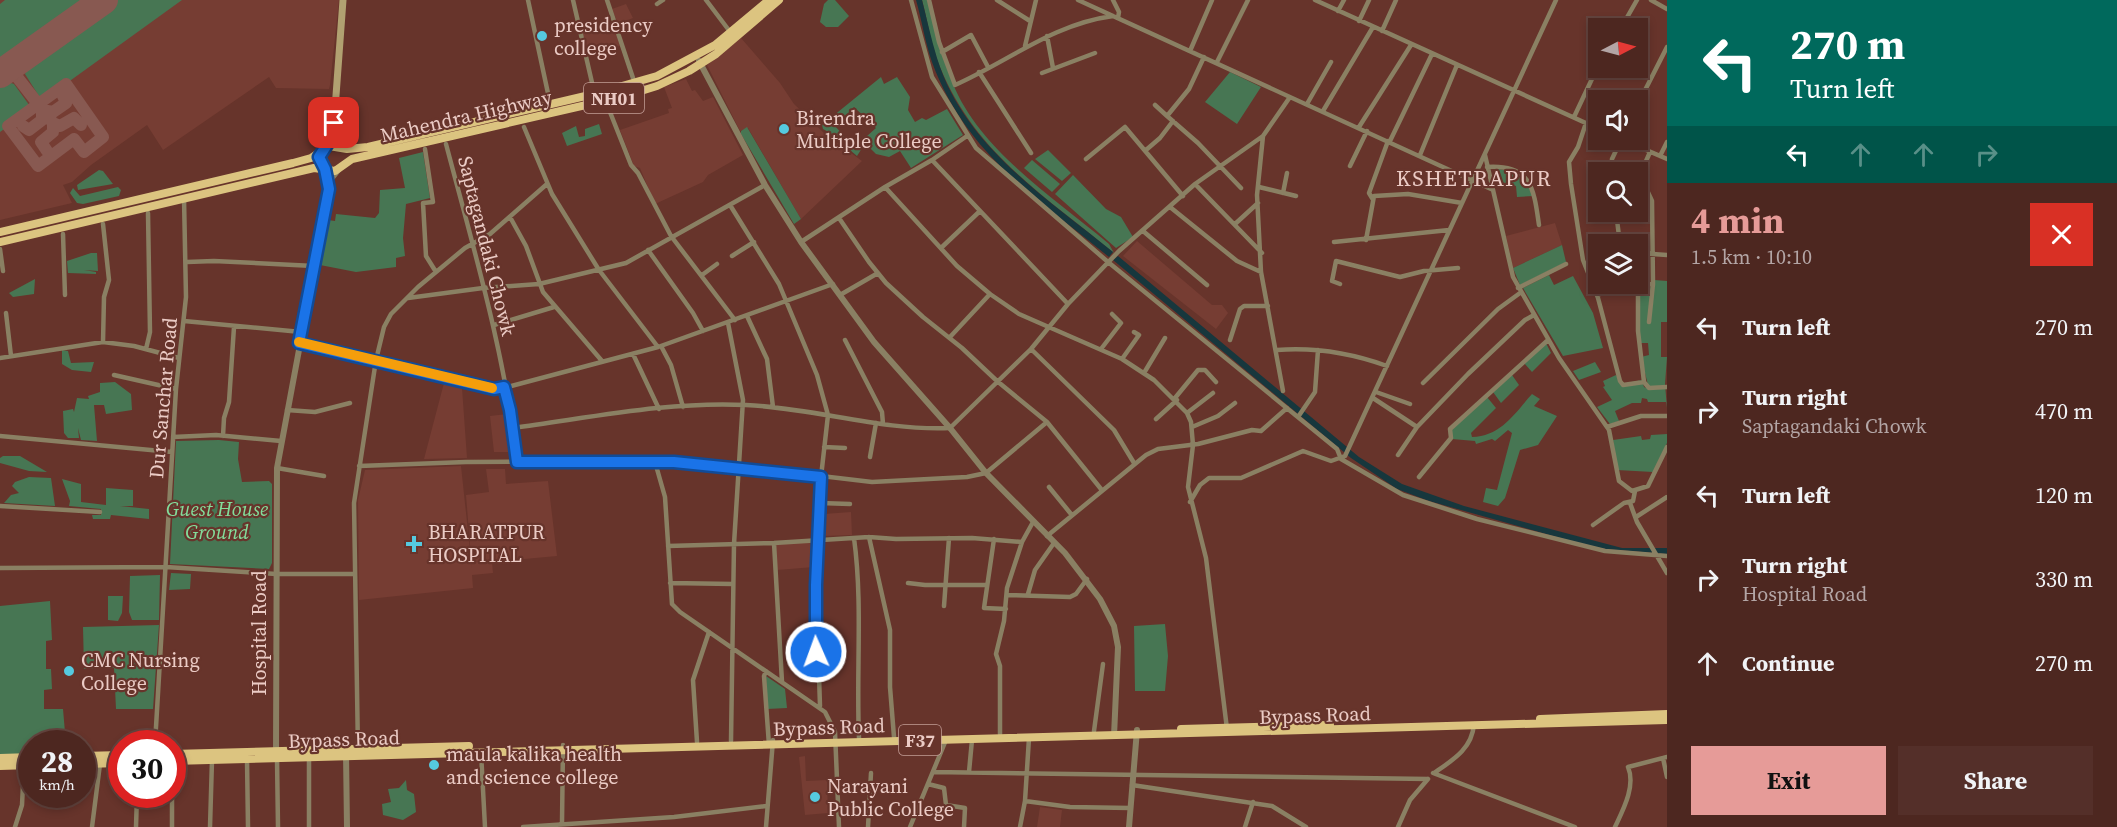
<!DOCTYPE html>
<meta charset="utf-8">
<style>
:root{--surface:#4d2720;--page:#542f29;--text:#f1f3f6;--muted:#b3a5a5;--line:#64443e;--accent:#e69b98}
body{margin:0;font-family:"Source Serif 4",serif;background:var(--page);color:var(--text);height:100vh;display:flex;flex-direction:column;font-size:22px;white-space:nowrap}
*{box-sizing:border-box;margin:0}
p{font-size:20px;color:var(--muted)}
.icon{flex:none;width:33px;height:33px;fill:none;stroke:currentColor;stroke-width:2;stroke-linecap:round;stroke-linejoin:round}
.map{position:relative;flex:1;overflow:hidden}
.side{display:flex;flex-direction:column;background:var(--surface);width:450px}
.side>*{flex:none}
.guide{background:#00695c;color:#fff;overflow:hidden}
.needle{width:39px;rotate:84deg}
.buttons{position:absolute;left:1588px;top:18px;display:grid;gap:12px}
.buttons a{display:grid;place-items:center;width:60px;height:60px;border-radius:0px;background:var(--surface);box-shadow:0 3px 9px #0003,0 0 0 2px var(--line);font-size:30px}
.speed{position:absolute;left:18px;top:730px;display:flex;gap:12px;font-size:30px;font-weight:700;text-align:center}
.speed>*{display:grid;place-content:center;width:78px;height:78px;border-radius:50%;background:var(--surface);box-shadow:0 3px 9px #0003,0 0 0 2px var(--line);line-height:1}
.speed small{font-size:15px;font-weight:400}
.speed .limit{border:9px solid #d22;background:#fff;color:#111}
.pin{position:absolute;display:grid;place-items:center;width:51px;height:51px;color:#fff;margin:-26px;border-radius:12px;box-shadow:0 3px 9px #0006}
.me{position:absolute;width:66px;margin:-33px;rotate:358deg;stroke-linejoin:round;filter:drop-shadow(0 0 4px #0008)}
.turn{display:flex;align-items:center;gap:21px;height:126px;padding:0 24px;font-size:27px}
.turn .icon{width:78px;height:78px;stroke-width:2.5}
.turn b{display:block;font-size:42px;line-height:51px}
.lanes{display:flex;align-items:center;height:57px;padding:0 24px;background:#0003;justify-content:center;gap:30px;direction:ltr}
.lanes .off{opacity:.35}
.round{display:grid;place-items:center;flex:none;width:63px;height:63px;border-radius:0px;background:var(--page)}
.head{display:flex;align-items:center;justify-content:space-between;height:102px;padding:0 24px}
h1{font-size:36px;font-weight:700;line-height:45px;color:var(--accent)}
.button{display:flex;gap:12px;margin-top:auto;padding:12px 24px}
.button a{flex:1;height:69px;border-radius:0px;background:var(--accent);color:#111;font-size:24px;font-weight:700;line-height:69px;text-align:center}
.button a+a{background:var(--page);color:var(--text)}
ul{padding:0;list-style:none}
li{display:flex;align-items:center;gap:18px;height:84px;padding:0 24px}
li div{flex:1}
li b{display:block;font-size:22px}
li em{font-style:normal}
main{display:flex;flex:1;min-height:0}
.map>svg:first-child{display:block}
.built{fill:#763d33}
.green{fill:#477653}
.water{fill:#17373d}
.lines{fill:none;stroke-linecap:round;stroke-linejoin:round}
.taxiway{stroke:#885951;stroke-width:12}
.runway{stroke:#885951;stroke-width:28}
.minor{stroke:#8a8063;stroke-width:4.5}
.tertiary{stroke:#8a8063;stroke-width:6}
.secondary{stroke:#b1a171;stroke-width:7}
.trunk{stroke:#dcc480;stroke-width:8}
.route-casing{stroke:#114b97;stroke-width:15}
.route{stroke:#1a73e8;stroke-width:10}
.slow{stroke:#f59e0b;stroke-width:10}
.poi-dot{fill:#55cadf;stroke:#67342b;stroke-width:2}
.labels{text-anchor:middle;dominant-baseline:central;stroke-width:4.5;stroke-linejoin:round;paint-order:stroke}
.shield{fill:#67342b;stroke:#c39e97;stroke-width:1.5}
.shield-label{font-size:18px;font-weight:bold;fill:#ebcbc5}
.poi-label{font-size:20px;fill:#ebcbc5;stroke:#67342b;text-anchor:start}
.street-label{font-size:20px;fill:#ebcbc5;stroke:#67342b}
.park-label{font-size:20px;font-style:italic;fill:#83dd9b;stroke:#67342b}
.quarter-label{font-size:22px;letter-spacing:1.5px;fill:#ebcbc5;stroke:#67342b}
</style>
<main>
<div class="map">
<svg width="1667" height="827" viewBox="0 0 1667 827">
<rect width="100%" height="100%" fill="#67342b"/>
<path class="built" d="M0,0H339L330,85L329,89L276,88L269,77L163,150L147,125L91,165L72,182L63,185L72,203L0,220Z
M626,4L633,18L618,24L612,9Z
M614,24L620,46L587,53L582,31Z
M741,38L780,83L794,104L824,133L862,161L801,219L748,128L740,131L707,65Z
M686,79L692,91L695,90L703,101L713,97L743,155L708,175L703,182L655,204L640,168L634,166L620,130L669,113L668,109L672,108L664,87Z
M1555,223L1562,245L1513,268L1506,236Z
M1137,241L1212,305H1222L1228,313L1216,329L1123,256Z
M444,383L462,388L467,458L424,459Z
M507,414L512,452H494L490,416Z
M461,466L472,569L466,495L489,492L486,469H505L506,484L548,481L557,556L492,562L493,573L472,575L473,588L359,600L358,500L365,470Z
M851,512L852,535L824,536V514Z
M816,541L814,567L777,570L776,544Z
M805,756L806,781L827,780L828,813L805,815L799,757Z
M1040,807L1062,810L1060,827H1037Z"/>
<path class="green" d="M5,0H83L0,59V4Z
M117,0H182L42,101L25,74L29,62Z
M828,0H835L849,16L838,27H826L820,22L824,4Z
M922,0H927C936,28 942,57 953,84C981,152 1055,198 1109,244L1114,253C1045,196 975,153 940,67C931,46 928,22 922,0Z
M1230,72L1261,87L1237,124L1205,102Z
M881,77L884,84L897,77L910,97L908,110L915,122L922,118L926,120L947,109L963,135L911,168L900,151L889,157L876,154L867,145H864L857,156L844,145H857L876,128L854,107L835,126L844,136L841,139L823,129L822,125Z
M5,81L14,84L32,109L0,132V83Z
M599,124L602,134L567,146L562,133L576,126L579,137L585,136V129Z
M747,127L801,219L794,224L741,134V131Z
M1048,150L1071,173L1062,181L1035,159Z
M423,152L430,198L406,204L403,238L405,256L396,258V267L356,272L320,265L328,220L335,221L336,214L375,218L379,213L380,190L405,188L399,158Z
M1032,160L1060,184L1052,192L1024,168Z
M1495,168C1515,172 1524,176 1533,196L1517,197L1516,186L1498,181L1500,172Z
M99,170L103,171L113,184L78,190L77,185Z
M1073,175L1106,209L1121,217L1133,237L1116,248L1055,194Z
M118,187L121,190L119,196L83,204L77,203L70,193L73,188L80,196Z
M1562,245L1566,262L1520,285L1513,268Z
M91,253H97L98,271L84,270L96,272V274L68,273L67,261Z
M1549,275L1554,285L1573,276L1593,313L1603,348L1563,356L1523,288Z
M35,279L34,294L13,297L9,293Z
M1654,280L1667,281V322H1661V357H1667L1665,384L1667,408L1666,402H1648L1647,399L1642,398L1641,403H1632L1615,411L1619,421L1610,424L1597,407L1612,400L1603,387L1605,386L1603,381L1616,375L1622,384L1642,380L1644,387L1649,389L1641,357L1649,355L1648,343H1640V288L1653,287Z
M1546,343L1551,353L1532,372L1524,363Z
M62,350L68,351L71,363L94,362L91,372L72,370L62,364Z
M1595,362L1601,372L1579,380L1573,371Z
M1512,375L1519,385L1501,403L1493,392Z
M115,382L131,394L132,410L106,414L104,405H94L97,441L81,440L78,428L79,438H68L64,433L63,411L73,409L74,412L77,398L89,399L88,396L100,392V383Z
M1532,394L1540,399L1534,406L1557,416L1538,445L1520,450L1505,498L1498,506L1483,502L1486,488L1497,490L1512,433L1508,430L1495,441L1492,439L1476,444L1475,441L1452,439V429L1487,397L1496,408L1471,433L1472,437C1501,436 1514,414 1532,394Z
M1667,434V443L1653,472L1617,470L1613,440L1641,436L1642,440L1650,439L1651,435Z
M219,440L239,442L238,459L242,482L269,481L272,484V563L269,569L170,564L176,441Z
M3,456H20L47,472L29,471L0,463V458Z
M29,477L51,478L55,506L4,503L11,495L19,493L12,486L15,482Z
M62,479L81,484V502L106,505V488L133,490V506H120L149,509V519L111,515L110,519H93L92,515H101V509L69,506L70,501Z
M171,573L191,574L190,589L169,590Z
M160,575L159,620H132L129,612L130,576Z
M108,596H123L122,613L118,621L108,620Z
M50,601L52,640L46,641V669H51L52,689L44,690V709H63L66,744H32L31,755L0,756V606Z
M1165,624L1168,656L1165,691H1135L1134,626Z
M159,625L153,709H116L114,668L84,669L83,627Z
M766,676L785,689L787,708L767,709Z
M406,780L407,790L414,794L416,812L403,820L383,815L382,804L391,802L388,789L399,788Z"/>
<path class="water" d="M916,0H922C927,19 931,39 937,58C964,146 1046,197 1113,252L1109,257C1038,199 965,153 932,62C925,42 922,21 916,0Z
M1118,256L1359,457L1402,484L1464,506L1622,548H1667V554L1606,549L1585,545L1429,501L1397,489L1351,458L1113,260Z"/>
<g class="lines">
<path class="taxiway" d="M0,74L8,72L17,77L53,123L60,126L74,118L81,125
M17,77L16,65L22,58
M66,84L103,137L84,152L74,139L38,166L8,126Z
M23,126L29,130L42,120V110L53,112L66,103L63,96
M47,151L41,142L53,132V123"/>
<path class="runway" d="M0,74L104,0"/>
<path class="minor" d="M528,0L549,98
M573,0L593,87
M607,0L633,78
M706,0L731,33
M911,0L932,77L976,148L1108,262L1337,449L1341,459L1403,495L1477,519L1605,551L1667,556
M929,0L939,42L955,85C1009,61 1053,24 1113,16
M997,0L1030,21
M1078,0L1491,189
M1113,0L1119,12L1118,18
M1315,0L1599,129
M1651,0L1667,9
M657,4L663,0
M1338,11L1344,0
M1359,21L1369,0
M1621,28L1637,0
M1382,31L1396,0
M1047,36L1053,68
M1025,46L1036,0
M1190,51L1212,0
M942,52L971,35L988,67
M1204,57L1189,89L1167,116L1198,143L1241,188
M1217,62L1248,0
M979,72L1031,153
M1042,73L1095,53
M1307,104L1331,62
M1638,104L1667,47
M1155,105L1167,116
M608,107L631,165L638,173L671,236L735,320
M1323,111L1373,27
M1574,117L1599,64
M1586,123L1578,147L1569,162L1571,184L1583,260L1598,298L1620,381L1623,385L1644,382L1649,388L1667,387
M524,127L552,194L599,270L658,347
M1359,127L1411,45
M1263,136L1257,195L1261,272L1283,391
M1623,140L1667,159
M1390,141L1432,54
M446,144C474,250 505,354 517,462
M425,149L433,202L423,203L426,256L436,272
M1146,150L1160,138L1173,121
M1420,155L1457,65
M1485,155L1513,277L1559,358L1609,430L1619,481L1632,491L1648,486L1667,447
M1660,156L1667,142
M1086,159L1125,127L1183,196
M932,160L967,136
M1350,166L1367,131
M1487,167C1532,164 1534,190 1539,225
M1611,172L1612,159L1621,140
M1195,184L1262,253
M885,187L957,266L990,294L1019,314L1122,359L1154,380L1187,413L1191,422L1193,445L1188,487L1206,558L1227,729
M1259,187L1296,196
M1283,193L1287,173
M1372,198L1369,193L1388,141
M730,205L779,284L817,375L828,415L821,477L816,585L820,706
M1170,207L1237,261L1261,272
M1616,212L1620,244
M510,217L526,246L543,292L602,361
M839,218L869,262L886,283L923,317L962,348L997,381L1047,422L1101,489
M1235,224L1258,203
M1143,231L1207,285
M63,234L65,295
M1366,240L1374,196L1408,194L1462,203
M801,242L885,187L932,160L1068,304
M1334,242L1449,230
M941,248L980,211
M0,249L3,271
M648,250L693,313L703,331
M1638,253L1667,255
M732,256L754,242
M187,262L214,261L314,266
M702,275L717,264
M1340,284L1332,281L1336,261L1400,277L1424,271L1458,268
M1638,285V331L1644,382
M1518,288L1566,264
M840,295L878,273
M1598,295L1616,285L1653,284
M408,298L483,288L539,284L626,263L765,185
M6,313L11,356
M747,316L767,359L773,407
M184,321L301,332
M1649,322L1653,284L1652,201L1640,175L1650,152
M728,323L743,400L734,544L731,741
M494,325L554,307
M950,337L990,294
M845,340L882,412L883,424
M1230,340L1240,309L1244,306H1268
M103,342L104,297L109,280L103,224
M299,343L500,389L658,347L833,284
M661,346L671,365L683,407
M146,349L150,332L148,213
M1031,349L1114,430L1134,463
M1101,349L1121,323L1112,314
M1277,350C1316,347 1351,353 1387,366
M633,354L659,409
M0,358L103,342L134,346L179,358
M1122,359L1139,335L1134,332
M1144,373L1165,338
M114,375L176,389
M1423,383L1498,309L1520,293
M1376,392L1410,404
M1175,398L1198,370H1205L1216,382
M1373,398L1417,427L1468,374L1525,320L1534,315
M287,410L315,412L350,403
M1187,413L1213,393
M1298,417L1315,392L1318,350
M1156,419L1177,400
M1192,427L1218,416L1235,403
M1607,427L1641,416H1667
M513,428C589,418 668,401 746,405C815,408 881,431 950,428L1031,349L1068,304L1119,251L1195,184L1263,136L1290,97
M0,436L172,452
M223,436L224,418L229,402L234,327
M173,437L216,435L281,441
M824,447L845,448
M1398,455L1417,427
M870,457L876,423
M655,462L665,497L672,604L680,612L825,712L835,732L839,827
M359,466L466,462L628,461L737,466L872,482L967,477L986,473L1047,422
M277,468L324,476
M1419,477L1451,438L1450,429L1548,340
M1049,487L1071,514
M1190,502L1200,485L1209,478H1241L1303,451L1331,461L1345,456L1556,0
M820,503L850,504
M1630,503L1637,522L1667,573
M0,506L100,512
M1636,517L1667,497
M1593,525L1624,503L1633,501L1635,491
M1047,536L1146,455L1158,449L1198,444L1252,430L1261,431L1287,408
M869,537L890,630V687L894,737
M854,538C863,604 856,671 859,738
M994,539L984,608L1006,609
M774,543L782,682
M668,546L774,543L869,537L896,539L972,538L1022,542
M0,568L166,567L276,574H355
M670,583L733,584
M908,583L925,585H987
M1028,594L1035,570L1054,543
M1007,595L1070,597L1076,594L1087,579
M944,606L949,538
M766,671L764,676L769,745
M1094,731L1103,664
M1000,734V666L996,654L1004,621L1007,588L1022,542L1033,522
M697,742L693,680L709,632
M155,744L176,389L186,297L184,198
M358,751L354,503L376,360L384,327L391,314L418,287L465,248L490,234L547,184
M481,752L485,827
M277,758L278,827
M1663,758L1667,777
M247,759L248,827
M933,772L1428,779
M969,772L972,740
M1433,773L1575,827
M1434,773C1453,760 1472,749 1474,724
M928,784L944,788L946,805L965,808L964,827
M1132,785L1272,806L1306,827
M172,788L175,761
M1025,801L1070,807L1130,808
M562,823L563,745
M15,827L22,805L24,765
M92,827L100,764
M136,827L137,795
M172,827V795
M210,827L212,760
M309,827V756
M523,827L674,817L767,806
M766,827L773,740
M868,827L871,773
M910,827L946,740
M1020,827L1025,801L1029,738
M1245,827L1253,802
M1398,827L1410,800L1428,779
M1615,827C1623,810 1636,786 1628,767L1667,757"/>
<path class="tertiary" d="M699,61L765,185L801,242L874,342L950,428L986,473L1065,553L1100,599L1114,626L1118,647L1114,736
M346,753L347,827
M276,754L277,468L329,189L331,179L339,169
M1129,827L1137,730"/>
<path class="secondary" d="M326,147L334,123L343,0"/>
<path class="trunk" d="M0,232L293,163L311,158L329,146L347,149L368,147L594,94L657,76L715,45L769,0
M0,242L314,168L335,171L352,159L625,96L657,86L689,71L716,54L779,0
M1540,719L1667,714
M1181,729L1330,725
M172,754L469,746
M82,756L122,755
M0,758L32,757
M172,761L1667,720
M82,764L122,763
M0,766L32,765"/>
</g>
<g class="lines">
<g class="route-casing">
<path id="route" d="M334,123L330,140L319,157L325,169L329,189L299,343L494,389L504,387L510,410L517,462H674L821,477L816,585V652"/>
</g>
<use href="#route" class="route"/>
<path class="slow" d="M299,342L492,388"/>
</g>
<g class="poi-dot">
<circle cx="542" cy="36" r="6"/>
<circle cx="784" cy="129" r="6"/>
<path d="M411 535h6v6h6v6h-6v6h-6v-6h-6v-6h6z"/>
<circle cx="69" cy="671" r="6"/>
<circle cx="434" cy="765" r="6"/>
<circle cx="815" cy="797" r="6"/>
</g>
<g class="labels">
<g class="shield">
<rect x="584" y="83" width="60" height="30" rx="4.5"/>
<rect x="899" y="725" width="42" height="30" rx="4.5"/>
</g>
<g class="shield-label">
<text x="614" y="98">NH01</text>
<text x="920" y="740">F37</text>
</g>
<g class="poi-label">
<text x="554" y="25">presidency<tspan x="554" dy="23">college</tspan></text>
<text x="796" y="118">Birendra<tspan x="796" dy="23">Multiple College</tspan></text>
<text x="428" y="532">BHARATPUR<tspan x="428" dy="23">HOSPITAL</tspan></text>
<text x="81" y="660">CMC Nursing<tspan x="81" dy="23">College</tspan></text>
<text x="446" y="754">maula kalika health<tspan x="446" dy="23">and science college</tspan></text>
<text x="827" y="786">Narayani<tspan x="827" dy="23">Public College</tspan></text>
</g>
<g class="street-label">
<text transform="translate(466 116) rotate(-13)">Mahendra Highway</text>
<text transform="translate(487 246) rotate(76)">Saptagandaki Chowk</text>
<text transform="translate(163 398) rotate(-85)">Dur Sanchar Road</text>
<text transform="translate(259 633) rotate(-90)">Hospital Road</text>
<text transform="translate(1315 715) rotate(-2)">Bypass Road</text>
<text transform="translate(829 727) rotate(-2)">Bypass Road</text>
<text transform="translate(344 739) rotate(-2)">Bypass Road</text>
</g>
<g class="park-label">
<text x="217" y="509">Guest House<tspan x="217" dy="23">Ground</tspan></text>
</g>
<g class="quarter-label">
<text x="1474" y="178">KSHETRAPUR</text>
</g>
</g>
</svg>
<div class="buttons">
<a><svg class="needle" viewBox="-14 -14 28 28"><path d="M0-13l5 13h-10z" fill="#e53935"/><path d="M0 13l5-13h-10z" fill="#b3a5a5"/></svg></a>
<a><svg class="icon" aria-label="sound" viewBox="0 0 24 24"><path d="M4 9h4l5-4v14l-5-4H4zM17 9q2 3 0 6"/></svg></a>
<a><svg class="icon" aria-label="search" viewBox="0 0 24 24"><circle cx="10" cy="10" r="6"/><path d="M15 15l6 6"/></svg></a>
<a><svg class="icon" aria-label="layers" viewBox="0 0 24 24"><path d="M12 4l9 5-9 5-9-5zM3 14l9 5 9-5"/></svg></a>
</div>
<div class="speed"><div>28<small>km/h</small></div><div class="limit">30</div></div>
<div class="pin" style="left:334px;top:123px;background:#d93025"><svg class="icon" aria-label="arrive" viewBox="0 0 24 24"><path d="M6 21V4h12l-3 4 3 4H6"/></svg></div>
<svg class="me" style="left:816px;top:652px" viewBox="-20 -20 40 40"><circle r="17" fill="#1a73e8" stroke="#fff" stroke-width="3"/><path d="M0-11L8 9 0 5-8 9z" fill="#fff"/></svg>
</div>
<section class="side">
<div class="guide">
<div class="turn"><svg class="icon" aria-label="left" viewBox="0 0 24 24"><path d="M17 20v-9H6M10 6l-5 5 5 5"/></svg><div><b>270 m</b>Turn left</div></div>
<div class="lanes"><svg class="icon" aria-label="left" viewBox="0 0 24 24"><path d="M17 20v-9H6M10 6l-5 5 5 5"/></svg><svg class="icon off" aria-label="ahead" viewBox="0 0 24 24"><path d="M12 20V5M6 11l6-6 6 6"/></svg><svg class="icon off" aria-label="ahead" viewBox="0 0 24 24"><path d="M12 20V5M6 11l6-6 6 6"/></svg><svg class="icon off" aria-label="right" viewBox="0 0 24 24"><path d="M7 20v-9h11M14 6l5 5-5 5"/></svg></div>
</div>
<div class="head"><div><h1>4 min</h1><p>1.5 km · 10:10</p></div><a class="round" style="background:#d93025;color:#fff"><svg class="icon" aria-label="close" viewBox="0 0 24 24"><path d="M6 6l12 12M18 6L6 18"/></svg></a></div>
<ul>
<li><svg class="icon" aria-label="left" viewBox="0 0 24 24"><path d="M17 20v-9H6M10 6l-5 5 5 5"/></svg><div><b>Turn left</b></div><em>270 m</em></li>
<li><svg class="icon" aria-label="right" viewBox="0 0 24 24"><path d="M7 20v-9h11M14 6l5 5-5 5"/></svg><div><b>Turn right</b><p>Saptagandaki Chowk</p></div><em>470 m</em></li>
<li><svg class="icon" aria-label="left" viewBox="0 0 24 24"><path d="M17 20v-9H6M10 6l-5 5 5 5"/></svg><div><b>Turn left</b></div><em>120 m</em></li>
<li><svg class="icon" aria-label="right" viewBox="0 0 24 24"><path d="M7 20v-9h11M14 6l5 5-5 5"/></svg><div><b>Turn right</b><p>Hospital Road</p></div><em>330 m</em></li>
<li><svg class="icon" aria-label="ahead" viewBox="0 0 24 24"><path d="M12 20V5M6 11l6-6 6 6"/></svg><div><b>Continue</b></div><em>270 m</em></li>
</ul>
<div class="button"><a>Exit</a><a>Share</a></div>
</section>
</main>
